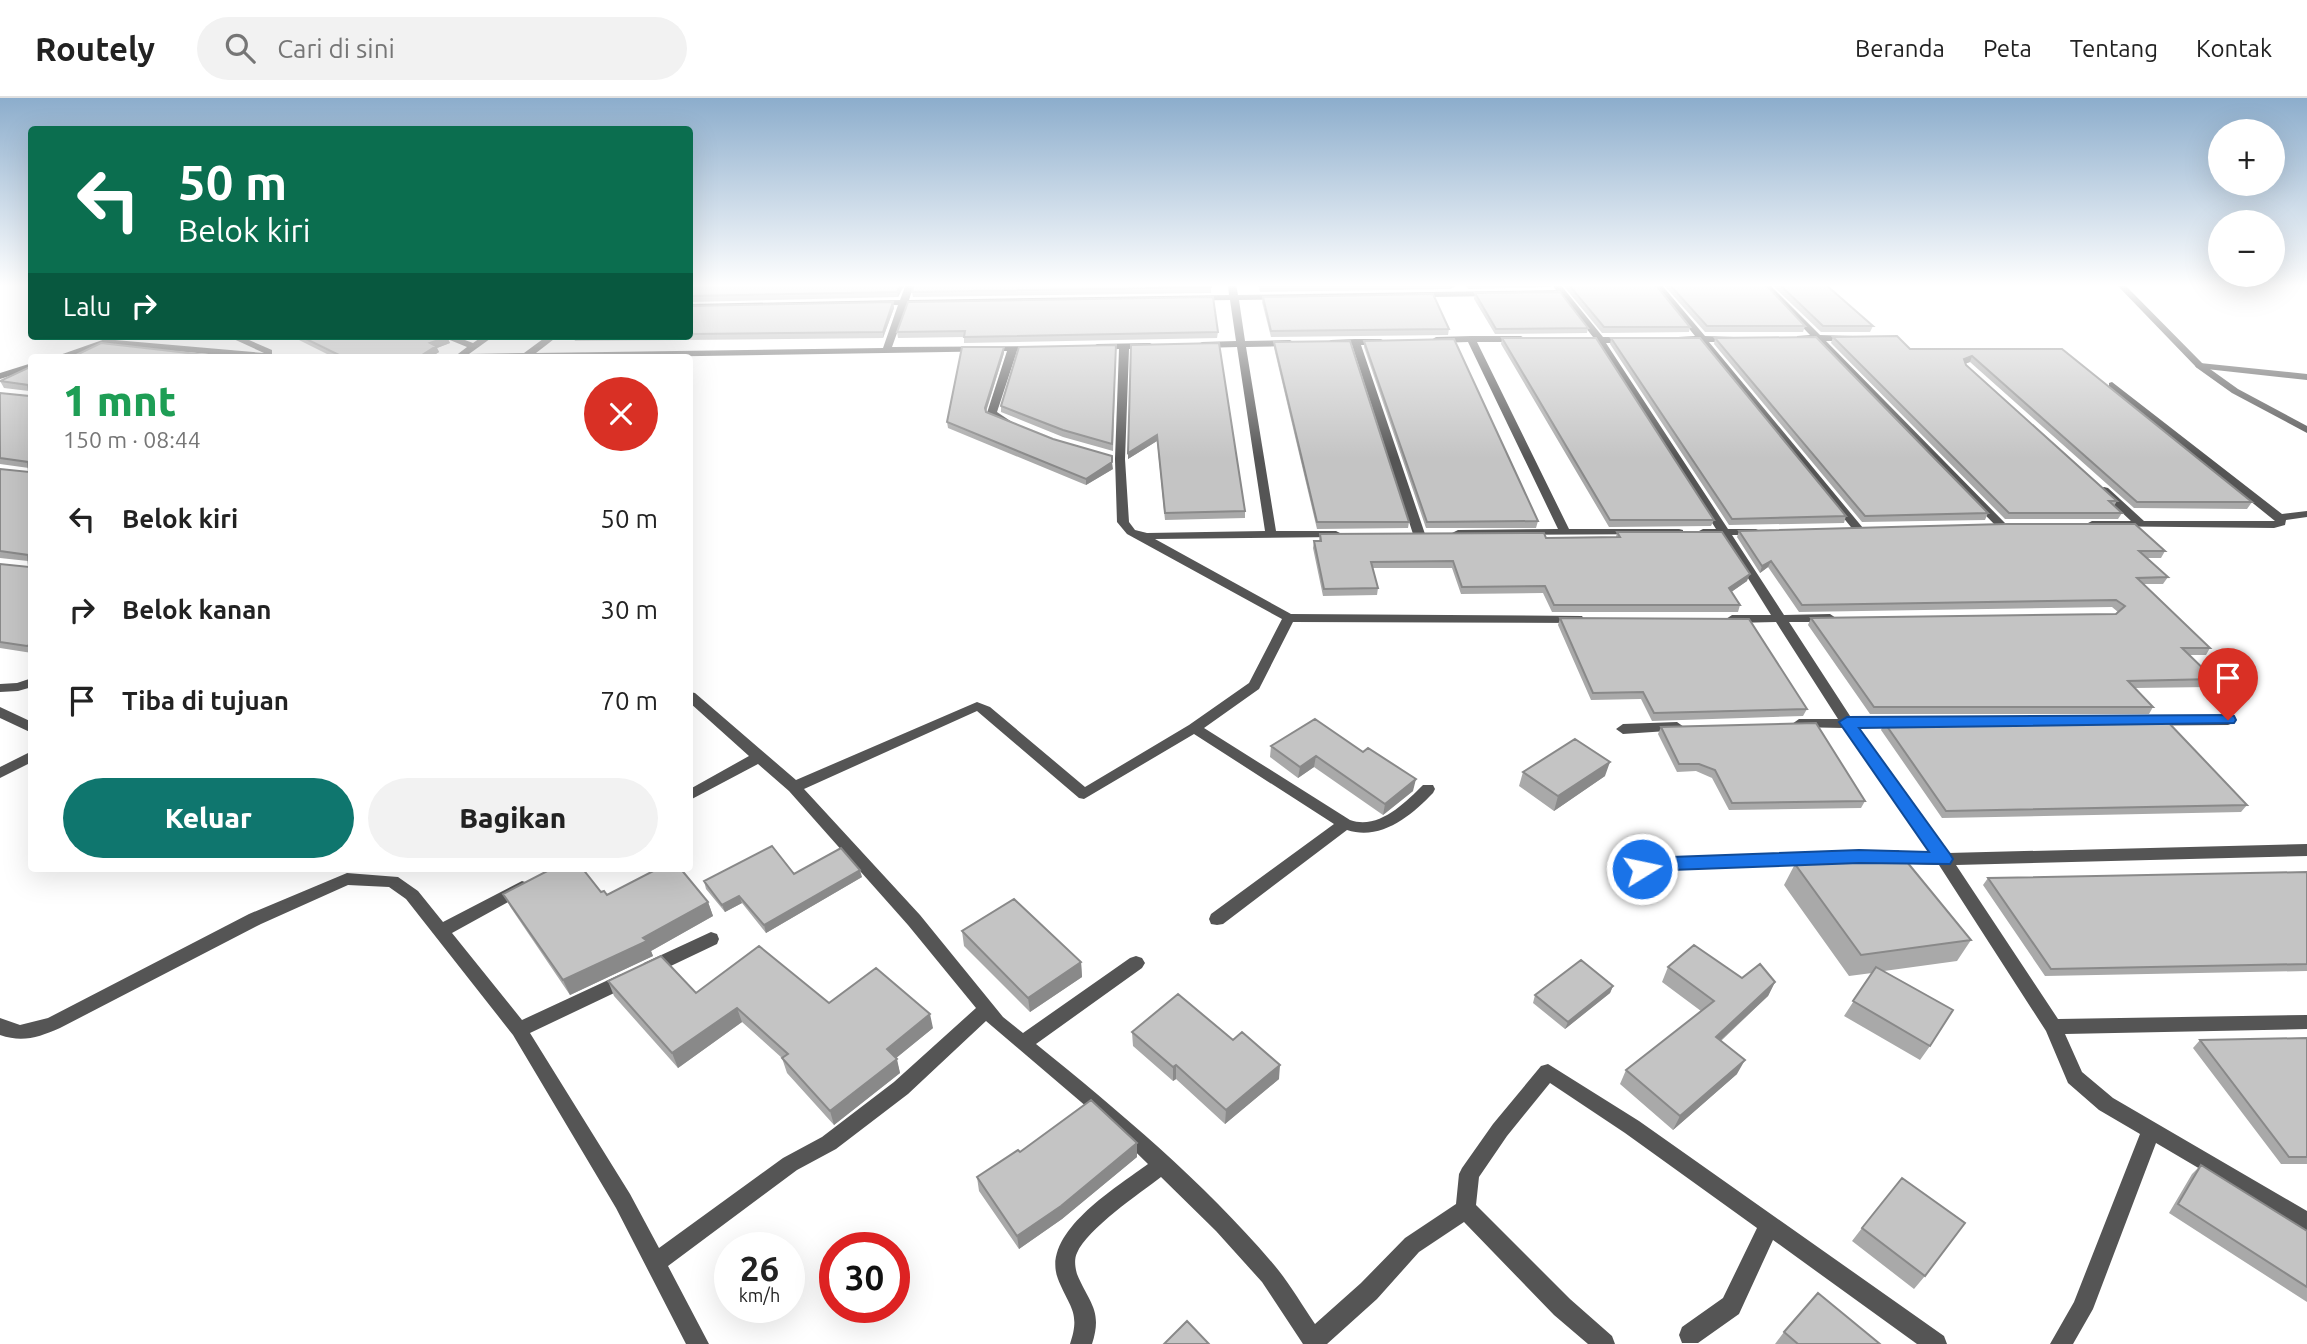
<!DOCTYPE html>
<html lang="id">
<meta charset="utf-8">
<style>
:root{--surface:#fff;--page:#f2f2f2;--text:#222;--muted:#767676;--line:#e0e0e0;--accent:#0f766e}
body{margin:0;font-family:Ubuntu,sans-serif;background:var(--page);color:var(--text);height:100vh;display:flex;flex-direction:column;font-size:26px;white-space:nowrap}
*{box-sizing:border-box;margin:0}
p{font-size:23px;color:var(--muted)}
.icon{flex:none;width:38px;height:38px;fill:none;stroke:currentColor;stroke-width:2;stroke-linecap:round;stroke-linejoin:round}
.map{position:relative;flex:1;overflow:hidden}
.details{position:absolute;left:28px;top:256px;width:665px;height:518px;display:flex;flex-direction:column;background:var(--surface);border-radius:7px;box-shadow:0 7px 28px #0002}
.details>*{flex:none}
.top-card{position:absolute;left:28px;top:28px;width:665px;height:214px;border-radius:7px;box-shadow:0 7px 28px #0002;background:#0b6e4f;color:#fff;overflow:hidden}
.tools{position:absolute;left:2208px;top:21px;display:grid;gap:14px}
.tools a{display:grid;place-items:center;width:77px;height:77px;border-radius:50%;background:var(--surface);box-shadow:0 7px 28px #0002;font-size:35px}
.speed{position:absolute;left:714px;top:1134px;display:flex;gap:14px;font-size:35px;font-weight:700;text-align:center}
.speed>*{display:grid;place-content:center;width:91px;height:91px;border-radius:50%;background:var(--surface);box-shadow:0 7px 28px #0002;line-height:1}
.speed small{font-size:18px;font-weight:400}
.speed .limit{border:10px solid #d22;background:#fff;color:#111}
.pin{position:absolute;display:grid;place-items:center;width:60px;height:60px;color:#fff;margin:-72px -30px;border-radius:50% 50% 50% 0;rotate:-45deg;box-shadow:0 0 7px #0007}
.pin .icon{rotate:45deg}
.me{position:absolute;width:77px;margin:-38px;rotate:80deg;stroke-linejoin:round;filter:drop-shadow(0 0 5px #0008)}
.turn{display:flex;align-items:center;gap:24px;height:147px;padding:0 35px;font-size:32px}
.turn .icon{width:91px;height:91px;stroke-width:2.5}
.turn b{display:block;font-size:49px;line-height:60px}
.then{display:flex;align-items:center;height:66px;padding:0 35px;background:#0003;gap:14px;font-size:26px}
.round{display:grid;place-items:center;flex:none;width:74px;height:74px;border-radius:37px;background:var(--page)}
.overview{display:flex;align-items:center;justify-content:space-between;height:119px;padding:0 35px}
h1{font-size:42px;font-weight:800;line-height:52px;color:#1e9e55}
.cta{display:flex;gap:14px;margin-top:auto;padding:14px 35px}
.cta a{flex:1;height:80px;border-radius:42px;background:var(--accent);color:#fff;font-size:28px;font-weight:800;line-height:80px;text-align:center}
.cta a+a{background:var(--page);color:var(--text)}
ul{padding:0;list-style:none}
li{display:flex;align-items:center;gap:21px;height:91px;padding:0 35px}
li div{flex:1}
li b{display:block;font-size:26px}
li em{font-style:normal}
header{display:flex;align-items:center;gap:42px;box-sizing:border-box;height:98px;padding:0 35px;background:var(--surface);border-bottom:2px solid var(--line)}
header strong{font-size:33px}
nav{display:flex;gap:38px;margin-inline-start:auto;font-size:24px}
.search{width:490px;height:63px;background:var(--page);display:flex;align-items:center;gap:18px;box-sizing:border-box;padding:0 24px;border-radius:38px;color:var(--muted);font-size:26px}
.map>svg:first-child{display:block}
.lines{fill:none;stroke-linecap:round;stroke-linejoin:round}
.minor{fill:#555;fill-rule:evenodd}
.tertiary{fill:#555;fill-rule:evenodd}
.wall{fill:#a9a9a9}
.shaded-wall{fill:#898989}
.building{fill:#c4c4c4;stroke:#898989;stroke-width:2}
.route{fill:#1a73e8;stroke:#114b97;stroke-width:2}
</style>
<header>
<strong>Routely</strong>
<div class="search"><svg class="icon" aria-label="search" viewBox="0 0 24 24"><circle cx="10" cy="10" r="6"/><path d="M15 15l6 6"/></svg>Cari di sini</div>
<nav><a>Beranda</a><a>Peta</a><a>Tentang</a><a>Kontak</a></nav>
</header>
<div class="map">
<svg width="2307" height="1246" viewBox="0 0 2307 1246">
<rect width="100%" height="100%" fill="#fff"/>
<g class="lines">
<path class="minor" d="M906,186H914L909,202L1229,197L1228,186H1236L1238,197L1556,192L1552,186H1560L1603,239H1630L1635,242L1630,245H1606L1728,431H1756L1762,434L1756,437H1732L1784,517L1830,516L1836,520L1830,524H1789L1852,621L2233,619L2235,622L2233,625L2228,627L1859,630L1948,755L2307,746V758L1956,767L2058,921L2307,917V931L2065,936L2082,974L2113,1000L2307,1113V1134L2156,1045L2093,1211L2073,1246H2050L2074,1204L2140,1036L2099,1012L2068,985L2046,933L1939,767L1859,764L1671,772L1642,777L1636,775L1634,771L1636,767L1671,760L1859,752L1931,755L1844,630L1794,629L1792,626L1799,621H1838L1776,524L1732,525L1726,521L1732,517H1771L1721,437H1703L1697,434L1703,431H1716L1597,245H1580L1575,242L1580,239H1593L1560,197L1239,202L1245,243L1290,242L1295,245L1290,248L1246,249L1276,433H1336L1342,436L1336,439L1155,441L1291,516L1582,518L1584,521L1582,524L1578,525L1293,524L1259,591L1204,630L1350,722C1378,732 1404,706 1423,687H1433L1435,691L1433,695C1411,718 1381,743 1347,732L1223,826L1217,827L1211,826L1209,821L1211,816L1334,726L1194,636L1084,701L1079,700L977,613L804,691L920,817L1003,919L1023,935L1130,860L1136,858L1142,860L1145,865L1142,870L1036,946C1119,1013 1207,1087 1275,1168C1290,1186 1302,1207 1315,1226L1361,1185L1405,1140L1456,1106L1459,1076L1462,1070L1493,1026L1541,968L1548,966L1639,1023L1944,1238L1947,1246H1917L1773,1142L1739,1216L1698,1245H1682L1679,1237L1682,1229L1723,1200L1757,1130L1625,1035L1550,985L1507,1038L1479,1079L1476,1107L1570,1201L1612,1238L1615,1246H1588L1554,1217L1464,1124L1419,1154L1377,1201L1327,1246H1303L1262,1184L1216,1133L1161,1079C1140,1095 1087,1131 1077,1155C1074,1161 1075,1169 1077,1176C1089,1205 1103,1212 1092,1246H1070C1081,1214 1069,1209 1058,1181C1040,1135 1117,1089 1148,1066L1108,1027L986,923L908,996L836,1051L797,1072L668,1168L709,1246H686L616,1110L513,937L406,801L389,789L348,787L261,826L60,930C39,939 23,945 0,937V920L20,927L48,920L249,816L347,775L398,779L418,793L443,824L522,783L528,785L530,789L528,793L452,835L522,922L619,877L625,875L631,877L634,882L631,887L530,935L630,1096L659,1150L783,1060L822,1039L894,984L976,910L908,827L789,693L758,666L690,702V691L749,658L690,605V594L695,595L796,682L977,604L990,609L1085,689L1189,627L1249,585L1282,521L1127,436L1117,424L1115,361L1119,251L1097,252L1092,249L1097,246L1150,245L1155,248L1150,251H1129L1125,361L1129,424L1135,432L1147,435L1265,433L1237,249L1202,250L1197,247L1202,244L1236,243L1230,202L907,207L892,249L1038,248L1040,250L1035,253H1017L997,314L1012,324L1007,327L987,315L1007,253L638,259H454L467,249L440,238H454L473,245L483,238H494L469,256L524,255L547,238H558L536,255L883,250L898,207L690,211V206L900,202Z
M1653,186H1661L1705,238L1734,239V243L1731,244H1709L1863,430V434H1855L1700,244L1678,243V239L1695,238Z
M1761,186H1769L1820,237L1853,238V242L1850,243H1826L2005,425V429H1997L1815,243L1797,242V238L1810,237Z
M227,238H240L272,252V256L280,259H243L106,247L68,259H54L111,239L115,242L264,255Z
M1471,238H1521L1526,241L1521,244H1477L1569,431H1679L1683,432V436L1454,437L1452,435L1458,432L1558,431L1468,244L1436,245L1431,242L1436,239Z
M1355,241H1381L1386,244L1381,247H1361L1425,436L1423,438H1415L1413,436L1352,247L1331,248L1326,245L1331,242Z
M32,265V271L0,281V275Z
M2200,265L2307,276V282L2197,270L2195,268Z
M2112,284L2282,416L2307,413V419L2286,422L2285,427L2274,430L2088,428L2086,426L2092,423H2131L2100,394L2098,392L2104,389L2108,390L2144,423H2275L2109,289V285Z
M32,580V589L18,593L0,594V586L17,585Z
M0,609L32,624V635L0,620Z
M1677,624L1684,629L1682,632L1623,636L1616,631L1623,626Z
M32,653V664L0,680V669Z
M711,834L717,836L719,841L717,846L656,875L650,877L644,875L641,870L644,865Z"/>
<path class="tertiary" d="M2116,186H2124L2203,266L2238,291L2307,328V335L2232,295L2197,270Z"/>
</g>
<path class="wall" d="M690,186H905L898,199L690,204Z
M1258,186H1460L1450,191L1260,194Z
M1465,186H1552L1551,189L1468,191Z
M1562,186H1655L1690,229L1689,234L1602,235Z
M1663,186H1765L1805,228L1803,234H1705Z
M1771,186H1825L1873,228L1870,234H1821Z
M1211,189V195L913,199L912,194Z
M1475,195L1588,230L1587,235L1495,236L1474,201Z
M1263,199L1449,231L1448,237L1271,239L1262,204Z
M893,204L894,210L883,240L575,243L573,238H690V208Z
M908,204L1218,234L1217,240L964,245V239L898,240L897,234Z
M291,238H446L450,245L437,250L439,254L431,259H333Z
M1833,239L1910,251H2062L2252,404L2247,411L2134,410L1970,264L1966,265V267L2117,403L2114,408L2122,415L2118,421H2005L1831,245Z
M1502,240L1714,422L1711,428L1609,429L1501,246Z
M1611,240L1846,418L1844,425L1729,427L1610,246Z
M1715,240L1988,415L1985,422L1862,424L1714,246Z
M1364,243L1538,423L1536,430H1426L1364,249Z
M1274,244L1409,424L1408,430L1317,431L1274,250Z
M1116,247L1113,353L1063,339L1001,314V308Z
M1131,247L1245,413V420L1165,422L1157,343L1128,361Z
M1004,255L986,314L1113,371L1086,387L948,330L947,324Z
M32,268V555L0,550V466L29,469L28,463L0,460V371L29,374V370L0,366V295L30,298L29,293L4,290L0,283Z
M1739,433L2165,453L2161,460H2147L2168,479L2163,486H2144L2210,550L2206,557H2189L2214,581L2209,589L2135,590L2153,609L2149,616H1870L1808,527L1811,520L2116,516L2118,514L2112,509L1799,514L1768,469L1760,475L1737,439Z
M1617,434L1747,483L1731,494L1740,507L1738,514H1552L1543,495L1461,496L1452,470H1372L1378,490L1377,497L1323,498L1313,450L1314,443H1319L1320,436L1546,440L1616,439Z
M1560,520L1807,611L1803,618L1652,623L1641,601L1591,602L1558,527Z
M1315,621L1413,693L1383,717L1314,669L1298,680L1270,659L1271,648Z
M1884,624L2247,707L2241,714L1942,720L1881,632Z
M1661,629L1865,703L1861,710L1729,712L1712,680L1696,673L1677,674L1658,636Z
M1523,674L1605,678L1554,713L1519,688Z
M1795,766L1971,842L1957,863L1884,873L1930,948L1920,962L1844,918L1872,875L1849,878L1784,787Z
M2307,774V873L2045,878L1983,787L1988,780Z
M794,776L862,779L766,835L742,805L725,814L706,791L704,783Z
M601,794L607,797L708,804L713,818L651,853L653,858L570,897L511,810L503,796Z
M962,833L1081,864L1082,879L1030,914L964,848Z
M1668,869L1742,880L1775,884L1768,898L1721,943L1737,976L1673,1032L1620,986L1626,972L1701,913L1662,884Z
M608,883L696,895L829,905L933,930L896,960L900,975L834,1027L787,975L782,960L742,924L678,970L614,898Z
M1613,888L1610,895L1565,931L1533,905L1535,897Z
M1132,934L1279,981L1225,1026L1176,981L1173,983L1133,948Z
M2307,940V1066H2281L2193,950L2200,942Z
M1137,1045V1059L1062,1121L1019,1151L979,1093L977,1079L1020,1054Z
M2201,1067L2307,1133V1204L2169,1115L2192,1076Z
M1862,1130L1925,1178L1914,1191L1852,1143Z
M1784,1234L1880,1246H1775Z"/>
<path class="shaded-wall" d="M901,186H905L898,199L897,194Z
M1450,186H1460L1450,191Z
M893,204L894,210L883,240V234Z
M447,239L450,245L437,250L439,254L431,259H419L430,245Z
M1004,249V255L985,316V310Z
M1972,258L1970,264L1962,267L1964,261Z
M1157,337V343L1128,361V355Z
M1112,364L1113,371L1086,387V381Z
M1771,463L1768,469L1760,475L1762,468Z
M1750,476L1747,483L1727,497L1729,490Z
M32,546V554L27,548Z
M1316,658L1314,669L1298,680L1300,669Z
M1610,664L1605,678L1554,713L1558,698Z
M1416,681L1413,693L1383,717L1385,706Z
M860,772L862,779L766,835L764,827Z
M739,798L742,805L725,814L722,807Z
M708,804L713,818L651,853L653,858L570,897L563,882Z
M1081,864L1082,879L1030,914L1028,900Z
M1775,884L1768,898L1709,953L1716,939Z
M1613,888L1610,895L1565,931L1568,924Z
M737,910L742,924L678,970L672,955Z
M930,916L933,930L890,965L887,951Z
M897,961L900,975L834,1027L830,1013Z
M1745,962L1737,976L1673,1032L1680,1018Z
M1176,967V981L1173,983V969Z
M1280,967L1279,981L1225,1026L1226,1012Z
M1137,1045V1059L1062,1121L1019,1151L1017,1138Z"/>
<path class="building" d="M690,186H901L897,194L690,198Z
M914,186H1211V189L912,194Z
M1260,186H1433L1260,188Z
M1568,186H1655L1690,229H1604Z
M1669,186H1765L1805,228H1707Z
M1779,186H1825L1873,228H1823Z
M1560,194L1588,230L1496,231L1475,195Z
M1433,196L1449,231L1271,233L1263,199Z
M1213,199L1218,234L964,239L965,233L897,234L908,204Z
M893,204L883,234L690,236V208Z
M300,238H446L447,239L430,245L436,248L419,259H343Z
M1897,238L1910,251H2062L2252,404H2137L1972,258L1964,261L1966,267L2117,403H2109L2122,415H2009L1833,239Z
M1816,239L1988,415L1865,418L1715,240Z
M1502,240H1596L1714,422H1610Z
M1611,240H1700L1846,418L1732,421Z
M1454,241L1538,423L1427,424L1364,243Z
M1350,243L1409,424H1317L1274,244Z
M101,245L223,259H72Z
M1219,245L1245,413L1165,415L1157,337L1128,355L1131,247Z
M1116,247L1112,346L1063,332L1001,308L1019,249Z
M962,249H1004L985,310L986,314L1053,341L1112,358V364L1086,381L947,324Z
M32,268V546L27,548L0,544V466L29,469L28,457L0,453V371L29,374L28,364L0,360V295L30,298L28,287L0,283Z
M2005,426H2135L2165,453H2139L2168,479L2137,480L2210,550H2182L2214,581L2128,583L2153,609H1874L1811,520L2116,516L2125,508L2116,502L1802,507L1771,463L1762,468L1739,433Z
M1617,434H1722L1750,476L1729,490L1740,507H1554L1545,488L1462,489L1453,463L1371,464L1378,490L1324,491L1314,443H1321L1320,436L1544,435L1546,440L1620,439Z
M1560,520L1749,521L1807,611L1654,615L1643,594L1593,595Z
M1315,621L1363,654L1368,650L1416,681L1385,706L1316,658L1300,669L1271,648Z
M2167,623L2247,707L1946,713L1884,624Z
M1816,625L1865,703L1732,705L1715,672L1699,666H1679L1661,629Z
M1575,641L1610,664L1558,698L1523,674Z
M772,748L794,776L841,750L860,772L764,827L739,798L722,807L704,783Z
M1898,753L1971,842L1861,857L1795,766Z
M553,770H582L601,794L604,793L607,797L659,770H680L708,804L643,840L647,843L563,882L503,796Z
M2307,774V866L2051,871L1988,780Z
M1014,801L1081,864L1028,900L962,833Z
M1694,847L1742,880L1760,866L1775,884L1716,939L1745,962L1680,1018L1626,972L1714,903L1668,869Z
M759,848L829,905L876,870L930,916L887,951L897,961L830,1013L782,960L788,956L737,910L672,955L608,883L661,858L696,895Z
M1581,862L1613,888L1568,924L1535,897Z
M1876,869L1953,912L1930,948L1853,903Z
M1178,896L1233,942L1242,934L1280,967L1226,1012L1176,967L1173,969L1132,934Z
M2307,940V1059H2289L2200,942Z
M1091,1002L1137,1045L1061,1108L1017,1138L977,1079L1018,1052L1020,1054Z
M2201,1067L2307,1133V1189L2178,1106Z
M1902,1080L1965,1125L1925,1178L1862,1130Z
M1818,1195L1880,1246H1798L1784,1234Z
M1187,1223L1209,1246H1164Z"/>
<linearGradient id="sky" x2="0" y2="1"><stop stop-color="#8cadcc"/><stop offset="0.52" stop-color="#fff"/><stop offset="1" stop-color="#fff" stop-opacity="0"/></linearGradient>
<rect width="2307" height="360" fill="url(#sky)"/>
<path class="route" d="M2228,617L2234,618L2236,622L2234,625L1859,630L1950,756L1953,761L1950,766L1859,765L1671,772L1642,778L1635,776L1633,771L1635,767L1671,759L1859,752L1929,754L1839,624L1847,619Z"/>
</svg>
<div class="tools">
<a>+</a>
<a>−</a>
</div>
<div class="speed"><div>26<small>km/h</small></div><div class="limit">30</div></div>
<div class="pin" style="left:2228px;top:622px;background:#d93025"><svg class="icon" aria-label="arrive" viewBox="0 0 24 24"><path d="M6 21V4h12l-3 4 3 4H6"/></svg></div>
<svg class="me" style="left:1642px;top:771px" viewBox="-20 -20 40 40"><circle r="17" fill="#1a73e8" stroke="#fff" stroke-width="3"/><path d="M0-11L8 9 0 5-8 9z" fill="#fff"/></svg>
<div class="top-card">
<div class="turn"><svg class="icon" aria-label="left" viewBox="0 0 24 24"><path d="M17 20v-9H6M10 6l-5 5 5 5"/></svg><div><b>50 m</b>Belok kiri</div></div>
<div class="then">Lalu<svg class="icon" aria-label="right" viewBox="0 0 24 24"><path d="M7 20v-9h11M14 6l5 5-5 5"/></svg></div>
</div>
<section class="details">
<div class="overview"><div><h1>1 mnt</h1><p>150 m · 08:44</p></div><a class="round" style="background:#d93025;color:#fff"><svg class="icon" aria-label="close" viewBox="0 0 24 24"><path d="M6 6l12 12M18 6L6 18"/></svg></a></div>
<ul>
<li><svg class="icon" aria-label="left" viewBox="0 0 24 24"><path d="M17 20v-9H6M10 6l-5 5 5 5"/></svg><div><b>Belok kiri</b></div><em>50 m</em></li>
<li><svg class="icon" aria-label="right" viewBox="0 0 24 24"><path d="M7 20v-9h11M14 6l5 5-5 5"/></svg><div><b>Belok kanan</b></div><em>30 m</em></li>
<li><svg class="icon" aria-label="arrive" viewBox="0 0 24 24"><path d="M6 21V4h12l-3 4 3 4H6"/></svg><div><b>Tiba di tujuan</b></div><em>70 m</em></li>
</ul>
<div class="cta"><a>Keluar</a><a>Bagikan</a></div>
</section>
</div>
